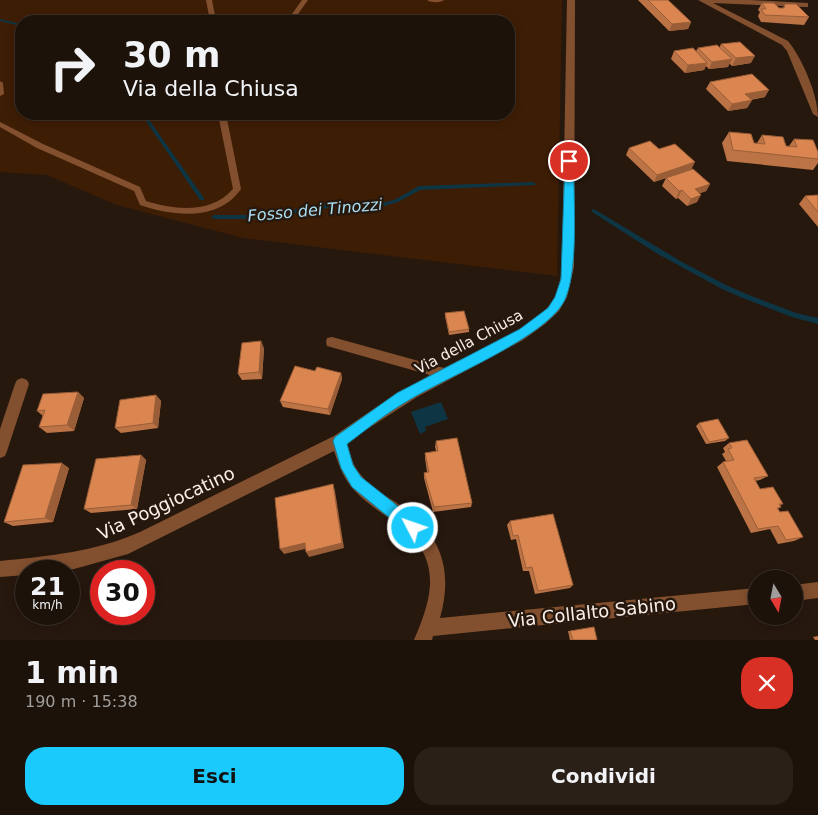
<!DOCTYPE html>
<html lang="it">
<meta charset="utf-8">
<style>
:root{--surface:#1d120a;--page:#2a2018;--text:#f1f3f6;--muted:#a09e9c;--line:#3b322b;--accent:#1acafc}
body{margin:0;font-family:"DejaVu Sans",sans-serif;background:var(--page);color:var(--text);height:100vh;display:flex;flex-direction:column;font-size:19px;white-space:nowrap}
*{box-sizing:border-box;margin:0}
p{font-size:16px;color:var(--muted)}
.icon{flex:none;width:28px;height:28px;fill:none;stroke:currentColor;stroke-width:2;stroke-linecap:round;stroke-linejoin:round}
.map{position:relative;height:640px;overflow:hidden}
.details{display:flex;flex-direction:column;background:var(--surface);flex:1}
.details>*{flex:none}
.guide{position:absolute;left:15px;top:15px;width:500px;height:105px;border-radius:20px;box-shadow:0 2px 12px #0003,0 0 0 1px var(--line);background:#1d120a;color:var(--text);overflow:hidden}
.needle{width:32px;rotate:170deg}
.tools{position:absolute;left:748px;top:570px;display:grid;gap:10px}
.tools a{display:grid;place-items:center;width:55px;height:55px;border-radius:50%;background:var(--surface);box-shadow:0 2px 12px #0003,0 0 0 1px var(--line);font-size:25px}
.speed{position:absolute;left:15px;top:560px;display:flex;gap:10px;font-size:25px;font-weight:700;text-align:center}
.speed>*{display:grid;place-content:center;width:65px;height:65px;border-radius:50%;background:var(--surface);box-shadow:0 2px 12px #0003,0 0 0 1px var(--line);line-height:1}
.speed small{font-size:12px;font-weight:400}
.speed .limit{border:8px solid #d22;background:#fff;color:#111}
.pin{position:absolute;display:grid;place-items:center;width:42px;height:42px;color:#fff;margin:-21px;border:2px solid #fff;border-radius:50%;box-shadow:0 1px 5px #0007}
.me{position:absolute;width:55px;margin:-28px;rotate:311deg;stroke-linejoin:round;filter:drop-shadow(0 0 4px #0008)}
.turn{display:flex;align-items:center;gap:18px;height:105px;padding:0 25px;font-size:22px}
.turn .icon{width:65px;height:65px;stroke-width:2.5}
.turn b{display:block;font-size:35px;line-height:42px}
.round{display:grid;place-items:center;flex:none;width:52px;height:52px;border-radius:20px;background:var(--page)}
.head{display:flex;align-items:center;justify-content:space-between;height:85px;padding:0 25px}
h1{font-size:30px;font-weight:700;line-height:38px}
.cta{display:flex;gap:10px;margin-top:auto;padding:10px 25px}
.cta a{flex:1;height:58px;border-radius:20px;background:var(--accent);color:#111;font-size:20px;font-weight:700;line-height:58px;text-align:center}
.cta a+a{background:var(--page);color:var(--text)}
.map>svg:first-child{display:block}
.green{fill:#3e1d05;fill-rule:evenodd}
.water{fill:#0d3543}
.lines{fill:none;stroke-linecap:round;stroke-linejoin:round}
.stream{fill:#0d3543;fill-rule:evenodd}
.service{fill:#83502f;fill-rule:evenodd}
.minor{fill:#83502f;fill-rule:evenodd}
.wall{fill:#bc7345}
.shaded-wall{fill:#995e38}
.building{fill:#db8650;stroke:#995e38}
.route{fill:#1acafc;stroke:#1183a4}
.labels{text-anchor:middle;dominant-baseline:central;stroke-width:5;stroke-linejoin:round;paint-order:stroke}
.street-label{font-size:15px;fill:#faefe8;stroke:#27180e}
.water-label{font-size:16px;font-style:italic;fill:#aadff4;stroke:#27180e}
.near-street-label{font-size:18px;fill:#faefe8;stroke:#27180e}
</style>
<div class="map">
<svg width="818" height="640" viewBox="0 0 818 640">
<rect width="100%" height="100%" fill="#27180e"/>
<path class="green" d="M0,0H562L557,276L243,238L117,205L47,175L0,172ZM21,21H509V114H21Z"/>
<path class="water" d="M441,402L448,419L425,427L426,431L420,434L411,412Z"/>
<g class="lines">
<path class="stream" d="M0,19L21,24V26L0,21Z
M141,114H145L204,198V200H200Z
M533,182L536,184L535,185L420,190L398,202L381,207L341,206L259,219H214L211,217L214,215H259L341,202L381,203L394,200L419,186Z
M594,209L682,262L726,285L749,295L796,313L818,318V324L792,317L745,299L722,289L656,253L592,212L591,211L592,210Z"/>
<path class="service" d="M206,0H212L216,21H210Z
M302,0H308L293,21H287Z
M427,0H444C440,3 431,3 427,0Z
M0,81L3,83L4,94L0,96Z
M218,114H226L241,189C218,222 173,216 140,205L134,191L37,148L0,127V122L43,144L140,187L146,201C175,210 211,214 233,189Z"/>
<path class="minor" d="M567,0H575L574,267L567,297L559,311L545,324L523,340L417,397L358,435L347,444C350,455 353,466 361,475C370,487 384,495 397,503C440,533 454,567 440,618L756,588V604L433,636L432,640H414C421,623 429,604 430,585C432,532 384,522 355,491C344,480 339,465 334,451L128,554L74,569L58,571H26V575L0,577V561C48,556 95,552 140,532L334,436L378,406L430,375L327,346L326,342L327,338L332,337L444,368C475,351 538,329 555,297C559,288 561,277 562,267Z
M698,0H750L808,3V7H805L713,3L788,41C802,58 818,95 818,117L813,114L787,51L782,45Z
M22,378L27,380L29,384L7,451L5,456L0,458V429L15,384L17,380Z
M818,582V598L794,601V585Z"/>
</g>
<path class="wall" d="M638,0H668L691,22L688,29L669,31Z
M762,3L779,8H783L785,4L809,17L804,25L761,22L758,16L760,12L758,10Z
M721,44L751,63L732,66L729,63L728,67L709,69L706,66L704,70L685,73L671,59L674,51H696L698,48H719Z
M710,82L765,97L751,100H752L747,108L728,111L706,89Z
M729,132L754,143H757L762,135L786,146H789L794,139L818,152V163L813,170L727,161L722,143Z
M629,148L659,149L692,169L710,184L706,191L700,193L697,202L687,206L678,198L676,199L662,186L666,178L672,176L654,182L626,155Z
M818,195V227L799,204L805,196Z
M445,313L469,329V332L449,335L445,316Z
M264,348L262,379L242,380L238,374Z
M315,371L341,373L342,379L330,415L283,407L280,401Z
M78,392L84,398L74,431L47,433L39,427L43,416L37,411Z
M156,395L161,401L158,428L121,433L115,428Z
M699,423L729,438L725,441L706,444L696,426Z
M436,441L472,503L471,507L433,512L424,478V473L427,472L425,458V453L436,451L435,447Z
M729,443L768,476L760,480L755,481L760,489L783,504L780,505L781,507L778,509L780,512L803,537L794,541L778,544L770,529L751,533L717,467L723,462L726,461L722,454L725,452L723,448Z
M141,455L146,460L137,509L91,513L84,509Z
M69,468L53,522L13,526L4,522Z
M510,521L573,585L570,588L535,594L529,571H523L516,539L511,540L507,525Z
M568,631H570L597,640H570Z
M818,636V640H815L813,637Z"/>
<path class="shaded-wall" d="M691,22L688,29L669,31L672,24Z
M755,56L751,63L732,66L736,58Z
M732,59L728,67L709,69L712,62Z
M707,63L704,70L685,73L688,65Z
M769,90L765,97L741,101L745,94Z
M752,100L747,108L728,111L732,104Z
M695,162L691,170L654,182L657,175Z
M710,184L706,191L691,197L695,189Z
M682,190L678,198L676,199L679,191Z
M701,195L697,202L687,206L691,199Z
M261,341L264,348L262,379L259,372Z
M341,373L342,379L330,415L328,409Z
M78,392L84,398L74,431L67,425Z
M156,395L161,401L158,428L153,423Z
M141,455L146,460L137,509L131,505Z
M62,463L69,468L53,522L45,518Z
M333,484L335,491L344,548L309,557L306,552Z
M305,543L309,548L284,554L280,549Z"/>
<path class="building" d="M648,0H668L691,22L672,24Z
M762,3H774L779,8H784L785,4H796L809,17L765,15L761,9H766Z
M740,42L755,56L736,58L721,44Z
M717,45L732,59L712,62L698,48Z
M693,48L707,63L688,65L674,51Z
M752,74L769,90L745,94L752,100L732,104L710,82Z
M729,132L751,134L754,143L765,144L762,135L783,137L786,146L797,147L794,139L813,140L818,152V159L733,150Z
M650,141L659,149L675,144L695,162L657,175L629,148Z
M693,169L710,184L695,189L701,195L691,199L682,190L679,191L666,178Z
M818,195V212L805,196Z
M464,311L469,329L449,332L445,313Z
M261,341L259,372L238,374L242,343Z
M295,366L315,371L317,367L341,373L328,409L280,401Z
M78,392L67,425L39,427L45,410L37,411L43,394Z
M156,395L153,423L115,428L120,400Z
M718,419L729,438L709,442L699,423Z
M457,438L472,503L434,507L424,473L429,472L425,453L438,451L436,441Z
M747,440L768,476L754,478L760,489L773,487L783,504H779L781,507L777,508L780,512L788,511L803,537L786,540L778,526L758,529L723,462L734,460L728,449L732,448L729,443Z
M141,455L131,505L84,509L96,459Z
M62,463L45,518L4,522L23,465Z
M333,484L342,543L306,552L305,543L280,549L275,498Z
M553,514L573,585L538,591L532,567L526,568L518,535L513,536L510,521Z
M594,627L597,640H573L570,631Z"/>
<path class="route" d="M569,158L574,161C573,198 579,264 566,297C552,336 443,378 406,402C385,414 366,430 347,444L353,465L361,477L418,522L421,528L418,533L413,535L408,533L352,487L341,468L333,441L335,437L397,393L520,329L548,308L555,297L561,279L565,161Z"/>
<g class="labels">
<g class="street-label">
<text transform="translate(469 342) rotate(-28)">Via della Chiusa</text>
</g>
<g class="water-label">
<text transform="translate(315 210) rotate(-5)">Fosso dei Tinozzi</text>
</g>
<g class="near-street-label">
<text transform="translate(166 503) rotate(-25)">Via Poggiocatino</text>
<text transform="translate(592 612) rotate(-6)">Via Collalto Sabino</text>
</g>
</g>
</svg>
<div class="tools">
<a><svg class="needle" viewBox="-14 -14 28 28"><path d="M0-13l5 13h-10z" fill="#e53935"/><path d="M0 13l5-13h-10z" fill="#a09e9c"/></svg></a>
</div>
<div class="speed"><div>21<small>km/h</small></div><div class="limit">30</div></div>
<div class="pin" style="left:569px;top:161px;background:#d93025"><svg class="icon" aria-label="arrive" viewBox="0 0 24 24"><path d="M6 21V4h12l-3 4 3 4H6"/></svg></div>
<svg class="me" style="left:413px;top:528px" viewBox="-20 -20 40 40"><circle r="17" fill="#1acafc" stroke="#fff" stroke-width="3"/><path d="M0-11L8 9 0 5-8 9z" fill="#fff"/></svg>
<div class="guide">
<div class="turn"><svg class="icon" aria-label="right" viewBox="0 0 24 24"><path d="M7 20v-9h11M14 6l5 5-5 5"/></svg><div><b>30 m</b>Via della Chiusa</div></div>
</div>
</div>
<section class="details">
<div class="head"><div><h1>1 min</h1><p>190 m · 15:38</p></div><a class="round" style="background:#d93025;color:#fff"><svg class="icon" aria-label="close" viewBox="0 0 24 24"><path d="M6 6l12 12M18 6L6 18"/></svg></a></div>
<div class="cta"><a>Esci</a><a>Condividi</a></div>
</section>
